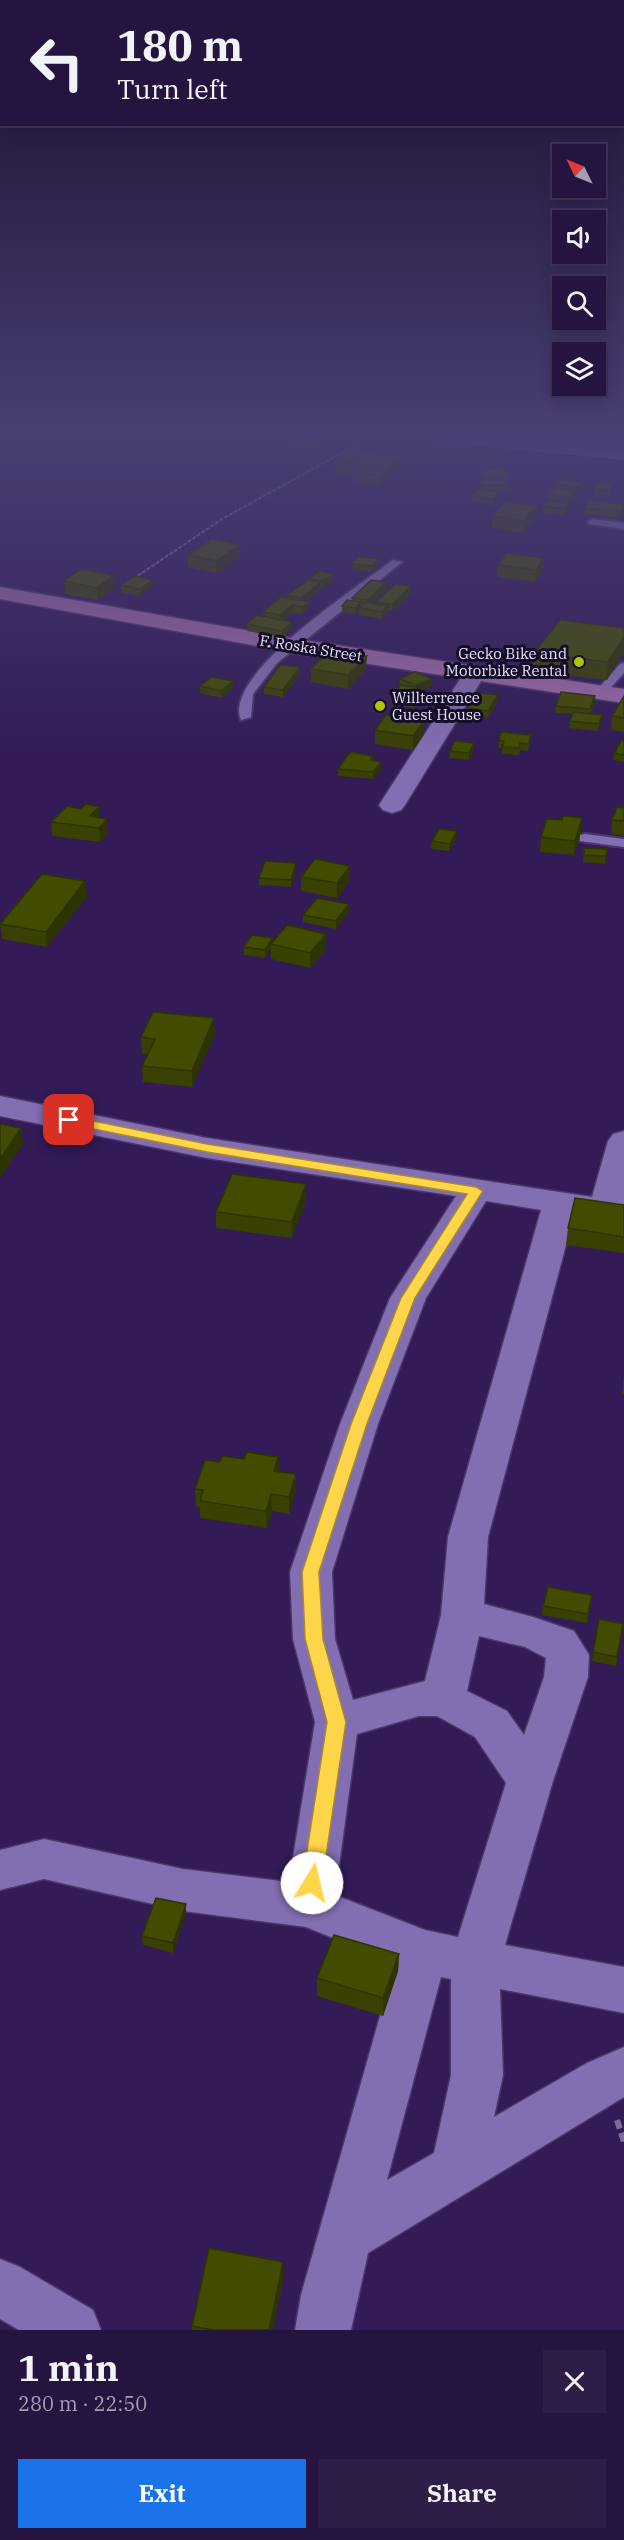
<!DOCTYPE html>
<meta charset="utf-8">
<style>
:root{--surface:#261440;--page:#2e1d47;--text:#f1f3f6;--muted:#a49eb1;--line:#423359;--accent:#1a73e8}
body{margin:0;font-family:"IBM Plex Serif",serif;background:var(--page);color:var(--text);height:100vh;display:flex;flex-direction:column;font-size:22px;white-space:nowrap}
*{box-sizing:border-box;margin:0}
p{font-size:20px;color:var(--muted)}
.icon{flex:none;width:33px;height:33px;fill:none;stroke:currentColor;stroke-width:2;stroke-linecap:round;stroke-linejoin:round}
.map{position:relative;height:2330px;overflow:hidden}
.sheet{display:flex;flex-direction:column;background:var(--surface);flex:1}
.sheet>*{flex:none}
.banner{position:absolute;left:0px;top:0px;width:624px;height:126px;box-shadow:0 3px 15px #0003,0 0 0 2px var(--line);background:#261440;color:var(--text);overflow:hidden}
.needle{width:39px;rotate:313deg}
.tools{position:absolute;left:552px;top:144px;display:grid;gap:12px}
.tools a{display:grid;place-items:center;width:54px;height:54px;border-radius:0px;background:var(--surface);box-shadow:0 3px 15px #0003,0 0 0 2px var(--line);font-size:30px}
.pin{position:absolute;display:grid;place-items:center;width:51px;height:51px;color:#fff;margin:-26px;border-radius:12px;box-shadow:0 3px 9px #0006}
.me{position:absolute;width:66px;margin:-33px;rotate:9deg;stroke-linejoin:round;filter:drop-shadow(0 0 4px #0008)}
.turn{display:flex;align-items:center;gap:21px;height:126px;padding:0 18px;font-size:27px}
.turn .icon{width:78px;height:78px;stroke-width:2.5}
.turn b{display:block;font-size:42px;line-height:51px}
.round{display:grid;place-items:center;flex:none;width:63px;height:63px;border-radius:0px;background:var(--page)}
.summary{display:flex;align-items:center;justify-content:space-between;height:102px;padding:0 18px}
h1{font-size:36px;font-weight:800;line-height:45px}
.primary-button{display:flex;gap:12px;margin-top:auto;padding:12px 18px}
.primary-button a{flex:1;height:69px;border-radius:0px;background:var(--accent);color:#fff;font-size:24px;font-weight:800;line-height:69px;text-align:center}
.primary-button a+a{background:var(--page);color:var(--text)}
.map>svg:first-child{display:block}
.water{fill:#8764c9}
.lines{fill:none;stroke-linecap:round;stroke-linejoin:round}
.service-casing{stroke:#4c3669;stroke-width:4}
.minor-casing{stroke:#4c3669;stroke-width:3}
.secondary-casing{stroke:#4c3669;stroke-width:3}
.path-far1{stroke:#7d6c9b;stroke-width:2;stroke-dasharray:4 1.5;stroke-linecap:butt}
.path{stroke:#7d6c9b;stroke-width:6;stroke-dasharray:9 4.5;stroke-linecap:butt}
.service{fill:#836eb1;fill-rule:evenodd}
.minor{fill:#836eb1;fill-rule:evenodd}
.secondary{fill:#9969a5;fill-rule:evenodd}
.wall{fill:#394000}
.shaded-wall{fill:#2e3400}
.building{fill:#424b00;stroke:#2e3400;stroke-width:1.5}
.route{fill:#ffd54a;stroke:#a68a30;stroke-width:1.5}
.poi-dot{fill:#afc504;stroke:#160d27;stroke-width:2}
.labels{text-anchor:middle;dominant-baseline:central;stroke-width:6;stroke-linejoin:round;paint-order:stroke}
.far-street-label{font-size:15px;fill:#e6dffd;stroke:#160d27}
.far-poi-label{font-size:15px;fill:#e6dffd;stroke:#160d27;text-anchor:end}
</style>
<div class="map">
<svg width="624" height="2330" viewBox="0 0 624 2330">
<rect width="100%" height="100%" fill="#321b56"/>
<path class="water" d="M384,436H624V460L409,439Z"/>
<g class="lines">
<g class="service-casing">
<path id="service" d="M593,519L624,523V529L589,524L588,522Z
M393,560L402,562L277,663L253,694L251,717L241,720C221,675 361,585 393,560Z
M624,663V673L604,695H596V691L620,664Z
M585,834L624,839V847L580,841V835Z"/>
</g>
<g class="minor-casing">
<path id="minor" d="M475,666L483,668L486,673L405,805L401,810L392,813L383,810L379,805L464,673L467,668Z
M0,1096L207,1138L592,1197L608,1141L613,1134L624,1131V1223L574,1215L488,1537L484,1604L533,1617L574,1631L589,1655L588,1677L553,1781L505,1945L624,1967V2013L500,1989L503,2075L494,2117L587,2063L624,2047V2097L368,2253L351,2330H295L301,2295L395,1963L306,1927L183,1911L44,1879L0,1890V1850L44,1839L183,1869L289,1882L315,1722L293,1639L290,1572L340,1424L390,1298L456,1196L207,1158L0,1116ZM486,1201L541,1210L448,1537L441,1615L425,1681L353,1700L335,1639L332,1572L378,1424L426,1298ZM479,1636L525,1647L546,1658L544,1677L524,1735L507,1711L467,1691ZM419,1716H437L475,1737L506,1783L458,1937L425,1930L335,1895L357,1734ZM441,1977L451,1979V2075L434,2153L387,2180Z
M0,2259L20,2267L93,2310L101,2330H19L0,2319Z"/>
</g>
<g class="secondary-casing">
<path id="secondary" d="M0,587L290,638L624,689V703L290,652L0,599Z"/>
</g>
<path class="path-far1" d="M133,579L222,519L360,443"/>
<path class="path" d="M617,2120L624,2142"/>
<use href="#service" class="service"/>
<use href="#minor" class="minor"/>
<use href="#secondary" class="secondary"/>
</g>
<path class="wall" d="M284,436H332V438L316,449L284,444Z
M335,461L401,468L380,487L355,483V476L335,473Z
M481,470L509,475V481H506L508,485V491L497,492H500L499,498L494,505L471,502V496L481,490L479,486V480H483L481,476Z
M554,483H584V490L578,493V499L569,504V509L564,515L542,513L543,506L558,502L548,499V493L555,489H554Z
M612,484L609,496L594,495V489Z
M624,504V512L619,518L583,514L584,508Z
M536,506V518L524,533L492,528V516Z
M240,545V557L216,573L188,567V555Z
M378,559V566L372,572L352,570V564Z
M498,565L543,570L535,582L497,577Z
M334,574V580L323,588H321V589L305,601L309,608L302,614L292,612L283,620L292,622V628L282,637L247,631V624L263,616V612L287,598V595L309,580V579Z
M153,580V586L140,596L121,592V585Z
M64,581L115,588L98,600L65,594Z
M411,586V593L392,611L388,610V613L382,619L359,615V610L355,615L342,612V606L352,601V598L387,589L371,603L376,604V602Z
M624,628L607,680L532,671L534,653Z
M300,667V674L283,697L264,694V687Z
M311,669H366L348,689L311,682Z
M400,679H432L431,686L422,690V695L414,708L392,705V698L399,686Z
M233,681V688L222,698L200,693V686Z
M595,696V703L591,714L601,722L598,731L569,728L570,721L573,714L555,713L556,706Z
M624,696V732L611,730L612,716Z
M497,702L488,718L468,715V708Z
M424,721V734L413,750L375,744V730Z
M499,740L530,742L528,751L520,750L519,755L502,754V748H498Z
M624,741V762L613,760L614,753Z
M474,743L473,751L469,760L450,758V751Z
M373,756V760L381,769L373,779L338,776V769Z
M624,808V836L611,834L612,820Z
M100,817L108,833L100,842L52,836L51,822Z
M457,831L456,839L449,851L431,849L432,841Z
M581,832L574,855L540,852L541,837Z
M584,848L607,849L605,864L583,862Z
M296,870L291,887L259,885V878Z
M301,877L350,880L337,898L301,891Z
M85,881L87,896L47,947L2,939L0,924Z
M349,904V912L336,929L303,922V915Z
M273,941L326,949L310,968L271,959V949L265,958L244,955V947Z
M215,1034L192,1087L143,1082L142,1066L148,1054L142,1053L141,1037Z
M306,1200L292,1238L216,1228V1212Z
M624,1205V1253L566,1245L568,1228Z
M624,1374V1394H622Z
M278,1457L279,1471L296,1491L289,1514L272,1511L267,1528L200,1518V1507L196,1506L195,1489L220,1462Z
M591,1604L587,1623L542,1615L543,1606Z
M623,1624L616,1666L592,1661L593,1652Z
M186,1904V1913L173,1953L143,1945L142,1936Z
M399,1954L398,1971L383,2016L317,1996V1978Z
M283,2262V2279L273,2330H192V2326Z"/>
<path class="shaded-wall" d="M320,436H332V438L316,449V438Z
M402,457L401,468L380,487V475Z
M584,483V490L578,493V499L569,504V509L564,515L565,509L568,504L569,498L576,494V488Z
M500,492L499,498L494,505V499Z
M536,506V518L524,533V521Z
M624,506V512L619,518L620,512Z
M240,545V557L216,573V561Z
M544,558L543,570L535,582L536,570Z
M378,559V566L372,572V566Z
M334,574V580L323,588V581Z
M114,575L115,588L98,600L97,588Z
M153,580V586L140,596V589Z
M321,582V589L301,604V598Z
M387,582V589L367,607V600Z
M411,586V593L392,611V604Z
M309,602V608L302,614V607Z
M360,602V609L355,615V608Z
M292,605V612L280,622V615Z
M388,606V613L382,619V612Z
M292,622V628L282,637V631Z
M624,637V653L607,680L608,662Z
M367,656L366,669L348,689V675Z
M300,667V674L283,697V690Z
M432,679L431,686L422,690V695L414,708L416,685Z
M233,681V688L222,698L221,691Z
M498,695L497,702L488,718V711Z
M595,696V703L590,716V709Z
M602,715L601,722L598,731L599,724Z
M424,721V734L413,750V736Z
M474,743L473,751L469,760V753Z
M381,762V769L373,779V772Z
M99,807L100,821L90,816Z
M582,818L581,832L574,855L575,841Z
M107,819L108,833L100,842L99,828Z
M457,831L456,839L449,851L450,844Z
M296,863V870L291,887V880Z
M350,866V880L337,898V883Z
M85,881L87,896L47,947L46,932Z
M349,904V912L336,929V921Z
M326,934V949L310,968V953Z
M273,938V944H271V949L265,958V950Z
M214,1018L215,1034L192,1087V1071Z
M21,1128L23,1144L0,1178V1159Z
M306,1184V1200L292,1238V1222Z
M278,1457L279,1474L274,1471Z
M296,1474V1491L289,1514V1497Z
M271,1494L272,1511L267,1528L266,1511Z
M186,1904V1913L173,1953V1943Z
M399,1954L398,1971L383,2016V1998Z
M283,2262V2279L273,2330H269Z"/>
<path class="building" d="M303,436H320L316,438Z
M350,449L402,457L380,475L355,472L362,465L335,461Z
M505,468L509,475L485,476L481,470Z
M562,478L584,483L576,488L554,483Z
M504,479L508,485L483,486L479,480Z
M596,483L612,484L610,490L594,489Z
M557,488L578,493L569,498L548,493Z
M477,489L500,492L494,499L471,496Z
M589,500L624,504V506L620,512L584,508Z
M548,501L570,503L565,509L543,506Z
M505,502L536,506L524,521L492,516Z
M212,539L240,545L216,561L188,555Z
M506,553L544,558L536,570L498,565Z
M358,557L378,559L372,566L352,564Z
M81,569L114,575L97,588L64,581Z
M320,571L334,574L323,581L309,579Z
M134,576L153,580L140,589L121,585Z
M308,580L321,582L301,598L287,595Z
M371,580L387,582L367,600L352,598Z
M395,584L411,586L392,604L376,602Z
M281,597L309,602L302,607L292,605L280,615L263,612Z
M347,600L360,602L355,608L342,606Z
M365,602L388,606L382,612L360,608Z
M257,615L292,622L282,631L247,624Z
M560,620L624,628V637L608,662L534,653Z
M327,653L367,656L348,675L311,669Z
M280,665L300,667L283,690L264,687Z
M415,672L432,679L416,685L400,679Z
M212,677L233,681L221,691L200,686Z
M400,685L422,688L414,701L392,698Z
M561,692L595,696L590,709L556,706Z
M477,693L498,695L488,711L468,708Z
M624,696V718L612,716Z
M573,712L602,715L599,724L570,721Z
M386,715L424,721L413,736L375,730Z
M501,732L531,735L529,744L520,743L519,748L502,747L504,741L499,740Z
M455,741L474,743L469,753L450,751Z
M621,741H624V755L614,753Z
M350,752L373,756L370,760L381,762L373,772L338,769Z
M86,804L99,807L90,816L107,819L99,828L51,822L67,806L81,809Z
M617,807L624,808V821L612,820Z
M563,816L582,818L575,841L541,837L547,819L562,820Z
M439,829L457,831L450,844L432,841Z
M584,848L607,849L606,856L584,855Z
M315,859L350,866L337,883L301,877Z
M265,861L296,863L291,880L259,878Z
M42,874L85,881L46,932L0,924Z
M317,898L349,904L336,921L303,915Z
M287,925L326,934L310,953L271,944Z
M252,935L273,938L265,950L244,947Z
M153,1012L214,1018L192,1071L142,1066L155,1039L141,1037Z
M0,1124L21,1128L0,1159Z
M232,1174L306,1184L292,1222L216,1212Z
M575,1198L624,1205V1237L568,1228Z
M247,1452L278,1457L274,1471L296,1474L289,1497L271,1494L266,1511L200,1501L203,1490L195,1489L205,1460L220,1462L222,1456L244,1459Z
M548,1587L592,1595L588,1614L543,1606Z
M599,1619L623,1624L617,1657L593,1652Z
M156,1898L186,1904L173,1943L142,1936Z
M334,1935L399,1954L383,1998L317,1978Z
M209,2248L283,2262L269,2330H213L192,2326Z"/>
<linearGradient id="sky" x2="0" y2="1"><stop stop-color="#1c0f2f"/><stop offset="0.57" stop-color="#493f73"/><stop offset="1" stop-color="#493f73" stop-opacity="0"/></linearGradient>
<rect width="624" height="762" fill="url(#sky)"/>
<path class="route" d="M69,1116L207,1144L476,1187L483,1191L415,1298L367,1424L319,1572L323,1639L346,1722L322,1883L319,1889L312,1891L305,1889L302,1883L327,1722L305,1639L302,1572L351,1424L401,1298L467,1194L207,1152L64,1123V1117Z"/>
<g class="poi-dot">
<circle cx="579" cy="662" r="6"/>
<circle cx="380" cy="706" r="6"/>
</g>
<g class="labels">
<g class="far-street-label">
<text transform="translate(311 648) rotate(9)">F. Roska Street</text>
</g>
<g class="far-poi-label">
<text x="567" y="653">Gecko Bike and<tspan x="567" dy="17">Motorbike Rental</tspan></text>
<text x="392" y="697" text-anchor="start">Willterrence<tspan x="392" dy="17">Guest House</tspan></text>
</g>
</g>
</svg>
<div class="tools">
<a><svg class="needle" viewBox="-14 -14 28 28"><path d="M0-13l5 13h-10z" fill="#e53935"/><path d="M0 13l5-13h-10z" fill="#a49eb1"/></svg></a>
<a><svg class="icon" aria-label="sound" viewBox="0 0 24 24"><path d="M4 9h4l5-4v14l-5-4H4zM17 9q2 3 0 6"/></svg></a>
<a><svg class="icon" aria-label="search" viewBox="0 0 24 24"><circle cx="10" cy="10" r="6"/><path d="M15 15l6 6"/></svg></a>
<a><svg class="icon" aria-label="layers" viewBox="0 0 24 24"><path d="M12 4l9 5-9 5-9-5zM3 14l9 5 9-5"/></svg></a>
</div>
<div class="pin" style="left:69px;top:1120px;background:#d93025"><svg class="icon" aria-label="arrive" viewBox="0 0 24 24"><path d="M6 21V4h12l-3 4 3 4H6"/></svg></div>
<svg class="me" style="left:312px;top:1883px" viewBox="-20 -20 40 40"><circle r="19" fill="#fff"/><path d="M0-13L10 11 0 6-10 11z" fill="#ffd54a"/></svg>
<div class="banner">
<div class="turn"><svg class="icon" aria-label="left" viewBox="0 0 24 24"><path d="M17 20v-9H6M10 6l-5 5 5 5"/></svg><div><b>180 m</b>Turn left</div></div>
</div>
</div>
<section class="sheet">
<div class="summary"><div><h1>1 min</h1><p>280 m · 22:50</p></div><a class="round"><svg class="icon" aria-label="close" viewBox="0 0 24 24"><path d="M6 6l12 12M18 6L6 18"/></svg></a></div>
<div class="primary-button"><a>Exit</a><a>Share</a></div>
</section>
